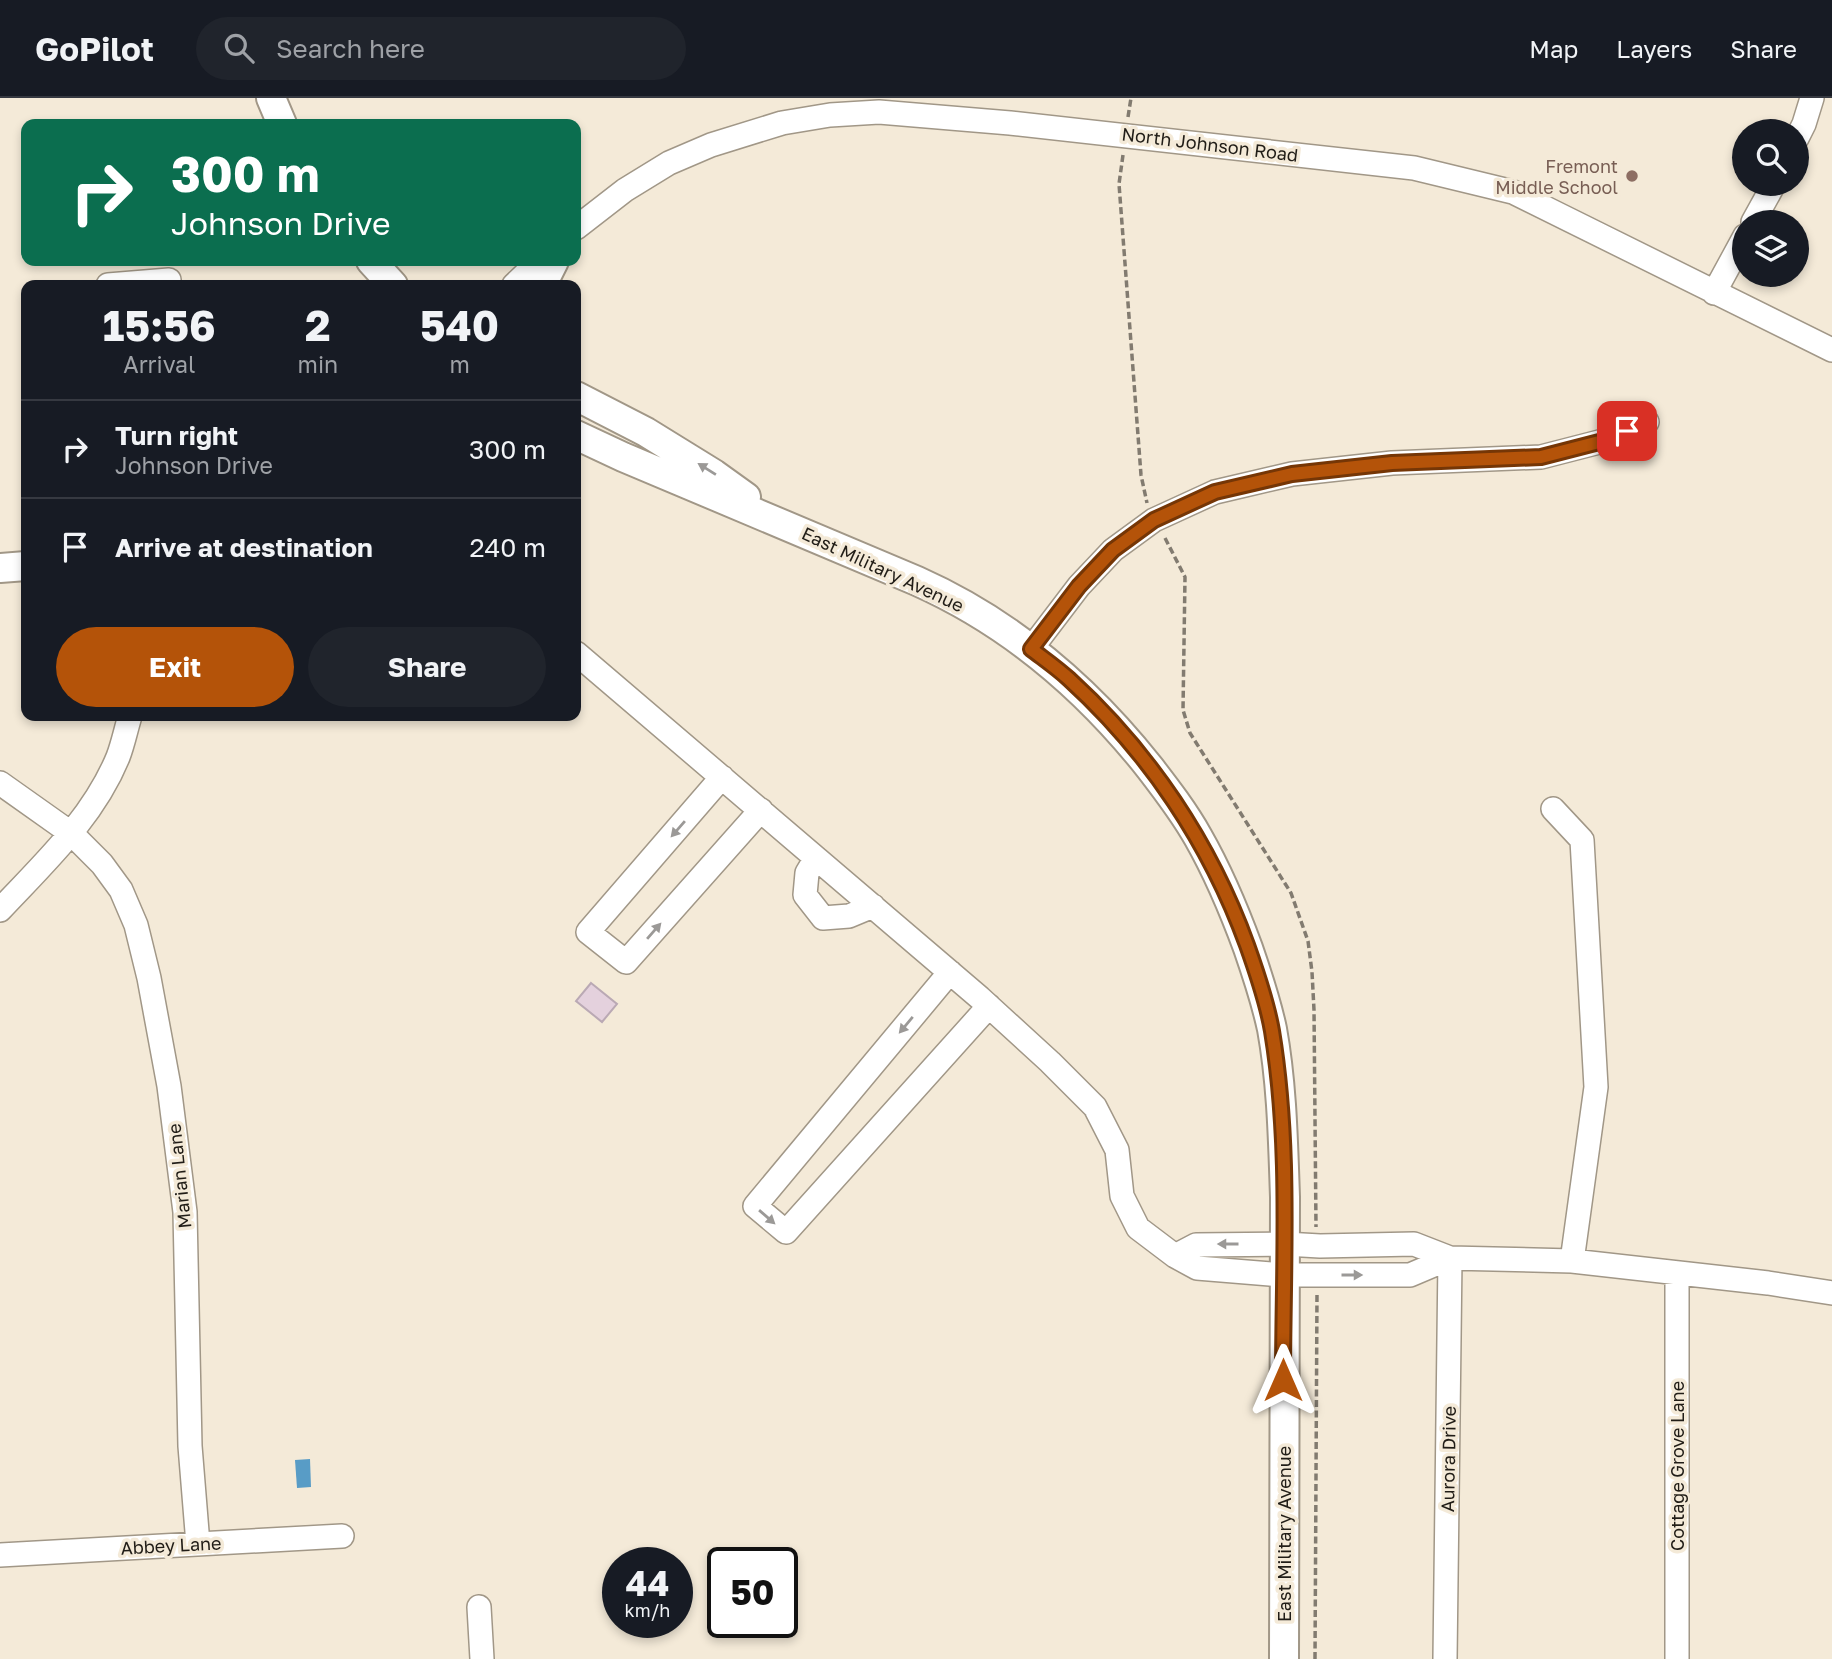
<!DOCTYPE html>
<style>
:root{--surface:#171b24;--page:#20242c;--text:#f1f3f6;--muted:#9ea1a6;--line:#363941;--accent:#b45309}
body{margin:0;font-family:"Golos Text",sans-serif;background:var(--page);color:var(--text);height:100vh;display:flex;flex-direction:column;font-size:26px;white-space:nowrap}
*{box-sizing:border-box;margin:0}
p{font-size:23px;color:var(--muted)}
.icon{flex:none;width:38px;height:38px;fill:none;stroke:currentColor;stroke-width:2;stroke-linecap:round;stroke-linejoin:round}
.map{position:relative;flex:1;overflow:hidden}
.panel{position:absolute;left:21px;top:182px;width:560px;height:441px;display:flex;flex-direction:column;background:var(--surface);border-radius:14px;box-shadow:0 4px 10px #0003}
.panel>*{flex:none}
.top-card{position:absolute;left:21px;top:21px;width:560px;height:147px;border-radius:14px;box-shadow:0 4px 10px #0003;background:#0b6e4f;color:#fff;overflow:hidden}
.fabs{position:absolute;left:1732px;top:21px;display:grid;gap:14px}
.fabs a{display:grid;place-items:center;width:77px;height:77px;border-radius:50%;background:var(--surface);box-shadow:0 4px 10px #0003;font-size:35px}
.speed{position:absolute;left:602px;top:1449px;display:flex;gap:14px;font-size:35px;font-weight:700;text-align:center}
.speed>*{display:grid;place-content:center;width:91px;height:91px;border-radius:50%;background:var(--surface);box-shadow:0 4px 10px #0003;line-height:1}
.speed small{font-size:18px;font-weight:400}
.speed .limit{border:4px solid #111;border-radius:10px;background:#fff;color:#111}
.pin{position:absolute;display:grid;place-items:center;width:60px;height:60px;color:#fff;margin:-30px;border-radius:14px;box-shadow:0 4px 10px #0006}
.me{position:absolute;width:77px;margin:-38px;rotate:0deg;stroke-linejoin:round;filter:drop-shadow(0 0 5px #0008)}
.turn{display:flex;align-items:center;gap:24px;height:147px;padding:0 35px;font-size:32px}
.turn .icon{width:91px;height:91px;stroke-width:2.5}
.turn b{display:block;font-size:49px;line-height:60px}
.eta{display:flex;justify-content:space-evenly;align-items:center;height:119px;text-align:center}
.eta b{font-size:42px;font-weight:700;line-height:49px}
.action{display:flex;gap:14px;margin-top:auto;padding:14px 35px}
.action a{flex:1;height:80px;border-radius:42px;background:var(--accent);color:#fff;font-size:28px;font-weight:700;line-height:80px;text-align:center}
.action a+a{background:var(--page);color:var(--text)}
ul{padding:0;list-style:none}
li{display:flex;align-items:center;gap:21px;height:98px;padding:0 35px;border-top:2px solid var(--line)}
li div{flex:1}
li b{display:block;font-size:26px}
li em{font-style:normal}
header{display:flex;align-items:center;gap:42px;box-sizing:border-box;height:98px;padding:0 35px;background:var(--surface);border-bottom:2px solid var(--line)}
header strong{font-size:33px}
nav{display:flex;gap:38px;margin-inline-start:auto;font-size:24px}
.search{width:490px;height:63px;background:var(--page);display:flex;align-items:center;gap:18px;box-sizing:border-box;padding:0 24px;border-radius:38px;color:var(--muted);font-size:26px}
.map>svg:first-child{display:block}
.water{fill:#589cc6}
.building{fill:#e4d1dd;stroke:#baa9b4;stroke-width:2}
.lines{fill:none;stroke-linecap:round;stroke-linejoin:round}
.minor-casing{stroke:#a19787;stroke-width:26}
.major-casing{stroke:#a19787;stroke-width:32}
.path{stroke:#827b70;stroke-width:3.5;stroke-dasharray:7 3.5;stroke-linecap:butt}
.minor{stroke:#fff;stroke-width:23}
.major{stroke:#fff;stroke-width:28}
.oneway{fill:#9b9997}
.route-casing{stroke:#753606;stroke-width:18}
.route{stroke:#b45309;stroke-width:12}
.education-dot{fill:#8d6e63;stroke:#f4ead8;stroke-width:2.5}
.labels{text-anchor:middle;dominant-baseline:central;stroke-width:7;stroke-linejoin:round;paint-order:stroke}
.street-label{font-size:18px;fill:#211d17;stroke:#f4ead8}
.education-label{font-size:18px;fill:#785e54;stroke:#f4ead8;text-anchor:end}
</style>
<header>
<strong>GoPilot</strong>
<div class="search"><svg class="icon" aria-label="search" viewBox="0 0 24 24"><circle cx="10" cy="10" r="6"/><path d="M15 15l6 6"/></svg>Search here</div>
<nav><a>Map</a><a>Layers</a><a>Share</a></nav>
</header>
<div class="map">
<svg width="1832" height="1561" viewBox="0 0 1832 1561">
<rect width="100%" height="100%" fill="#f4ead8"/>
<path class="water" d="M310,1361L311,1389L297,1390L295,1362Z"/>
<path class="building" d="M591,885L617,906L602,924L576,903Z"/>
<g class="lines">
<g class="minor-casing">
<path id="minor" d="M1797,40L1804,26L1812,0
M1753,124L1774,86
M576,130L625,92L669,65L711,47L782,25L830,17L879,14L1010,25L1414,70L1513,94L1832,252
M108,187L169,182V187
M514,187L539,163
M1714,195L1745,138
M1031,551L1079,488L1113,452L1154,422L1215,394L1292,376L1392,365L1541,359L1607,342L1647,324
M576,555L980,900L1050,964L1095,1009L1117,1052L1122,1098L1138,1130L1175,1158L1197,1170L1283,1177H1410L1450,1160
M722,679L588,834L626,864L761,712
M0,685L72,736L102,766L121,792L136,827L149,880L169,988L185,1114L190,1348L198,1446
M1553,711L1582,742L1596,989L1572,1163
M816,760L807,775L805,797L823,820L849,818L873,808
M0,812C44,765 93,720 118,659C123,646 126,631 130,618
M950,874L755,1108L786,1134L989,908
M1175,1158L1196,1147L1285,1146L1320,1148L1414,1146L1450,1160L1572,1163L1768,1185L1832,1195
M1677,1175V1561
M0,1457L342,1438
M479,1509L482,1561
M1445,1561L1450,1160"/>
</g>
<g class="major-casing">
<path id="major" d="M271,0L282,26
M371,163L393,187
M542,187L554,163
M576,298L646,334L714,376L746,399
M576,337L623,359L917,483C1011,525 1086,589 1150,670C1167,692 1184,714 1198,739C1218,774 1234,812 1248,850C1257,876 1266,903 1272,931C1282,986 1283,1043 1285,1099L1284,1561
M0,470L26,468"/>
</g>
<path class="path" d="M1128,19L1131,0
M1123,57L1119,86L1141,377L1147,405
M1165,440L1185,479L1183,612L1190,635L1291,795L1308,843L1312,874L1314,912L1316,1129
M1315,1561L1317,1196"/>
<use href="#minor" class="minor"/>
<use href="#major" class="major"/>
</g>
<defs><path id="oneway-solid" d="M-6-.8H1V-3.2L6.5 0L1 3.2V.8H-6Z" transform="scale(1.75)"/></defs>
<g class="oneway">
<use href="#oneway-solid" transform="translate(707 371) rotate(-148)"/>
<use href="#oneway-solid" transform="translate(678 731) rotate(131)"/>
<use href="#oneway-solid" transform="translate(654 833) rotate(-49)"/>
<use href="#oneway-solid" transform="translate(906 927) rotate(130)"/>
<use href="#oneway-solid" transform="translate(767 1119) rotate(41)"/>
<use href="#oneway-solid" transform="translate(1228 1146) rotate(180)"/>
<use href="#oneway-solid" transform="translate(1352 1177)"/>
</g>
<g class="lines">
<g class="route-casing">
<path id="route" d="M1283,1282C1283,1166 1291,1048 1272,933C1267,904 1257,875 1247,847C1210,745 1149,654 1069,581C1057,570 1044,561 1031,551L1079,488L1113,452L1154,422L1215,394L1292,376L1392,365L1541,359L1607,342L1627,333"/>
</g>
<use href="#route" class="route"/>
</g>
<circle class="education-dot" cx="1632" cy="78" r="7"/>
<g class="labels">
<g class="street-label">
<text transform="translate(1210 46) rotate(7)">North Johnson Road</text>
<text transform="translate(883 471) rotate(25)">East Military Avenue</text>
<text transform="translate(179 1078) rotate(-96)">Marian Lane</text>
<text transform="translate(1448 1361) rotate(-89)">Aurora Drive</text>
<text transform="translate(1677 1368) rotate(-90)">Cottage Grove Lane</text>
<text transform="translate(1284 1436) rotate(-90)">East Military Avenue</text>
<text transform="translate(171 1447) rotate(-3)">Abbey Lane</text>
</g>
<g class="education-label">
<text x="1618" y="68">Fremont<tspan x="1618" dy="21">Middle School</tspan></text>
</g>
</g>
</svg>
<div class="fabs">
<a><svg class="icon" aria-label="search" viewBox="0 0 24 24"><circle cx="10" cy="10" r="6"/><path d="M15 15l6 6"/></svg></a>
<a><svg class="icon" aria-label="layers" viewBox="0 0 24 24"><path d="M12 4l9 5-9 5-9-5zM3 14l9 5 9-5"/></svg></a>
</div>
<div class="speed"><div>44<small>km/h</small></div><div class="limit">50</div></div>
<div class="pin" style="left:1627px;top:333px;background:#d93025"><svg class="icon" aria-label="arrive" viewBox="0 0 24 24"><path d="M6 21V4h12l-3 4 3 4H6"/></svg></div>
<svg class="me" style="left:1283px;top:1282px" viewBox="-20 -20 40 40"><path d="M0-17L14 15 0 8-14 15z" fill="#b45309" stroke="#fff" stroke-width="4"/></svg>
<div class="top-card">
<div class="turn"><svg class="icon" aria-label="right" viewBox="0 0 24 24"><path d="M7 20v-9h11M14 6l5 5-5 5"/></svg><div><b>300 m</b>Johnson Drive</div></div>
</div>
<section class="panel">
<div class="eta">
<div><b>15:56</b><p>Arrival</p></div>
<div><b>2</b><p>min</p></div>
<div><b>540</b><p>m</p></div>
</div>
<ul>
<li><svg class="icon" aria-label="right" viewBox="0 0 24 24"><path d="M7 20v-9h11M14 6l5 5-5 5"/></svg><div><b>Turn right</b><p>Johnson Drive</p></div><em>300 m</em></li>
<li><svg class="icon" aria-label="arrive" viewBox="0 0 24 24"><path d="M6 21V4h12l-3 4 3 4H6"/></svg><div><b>Arrive at destination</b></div><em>240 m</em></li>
</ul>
<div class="action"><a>Exit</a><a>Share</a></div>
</section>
</div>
